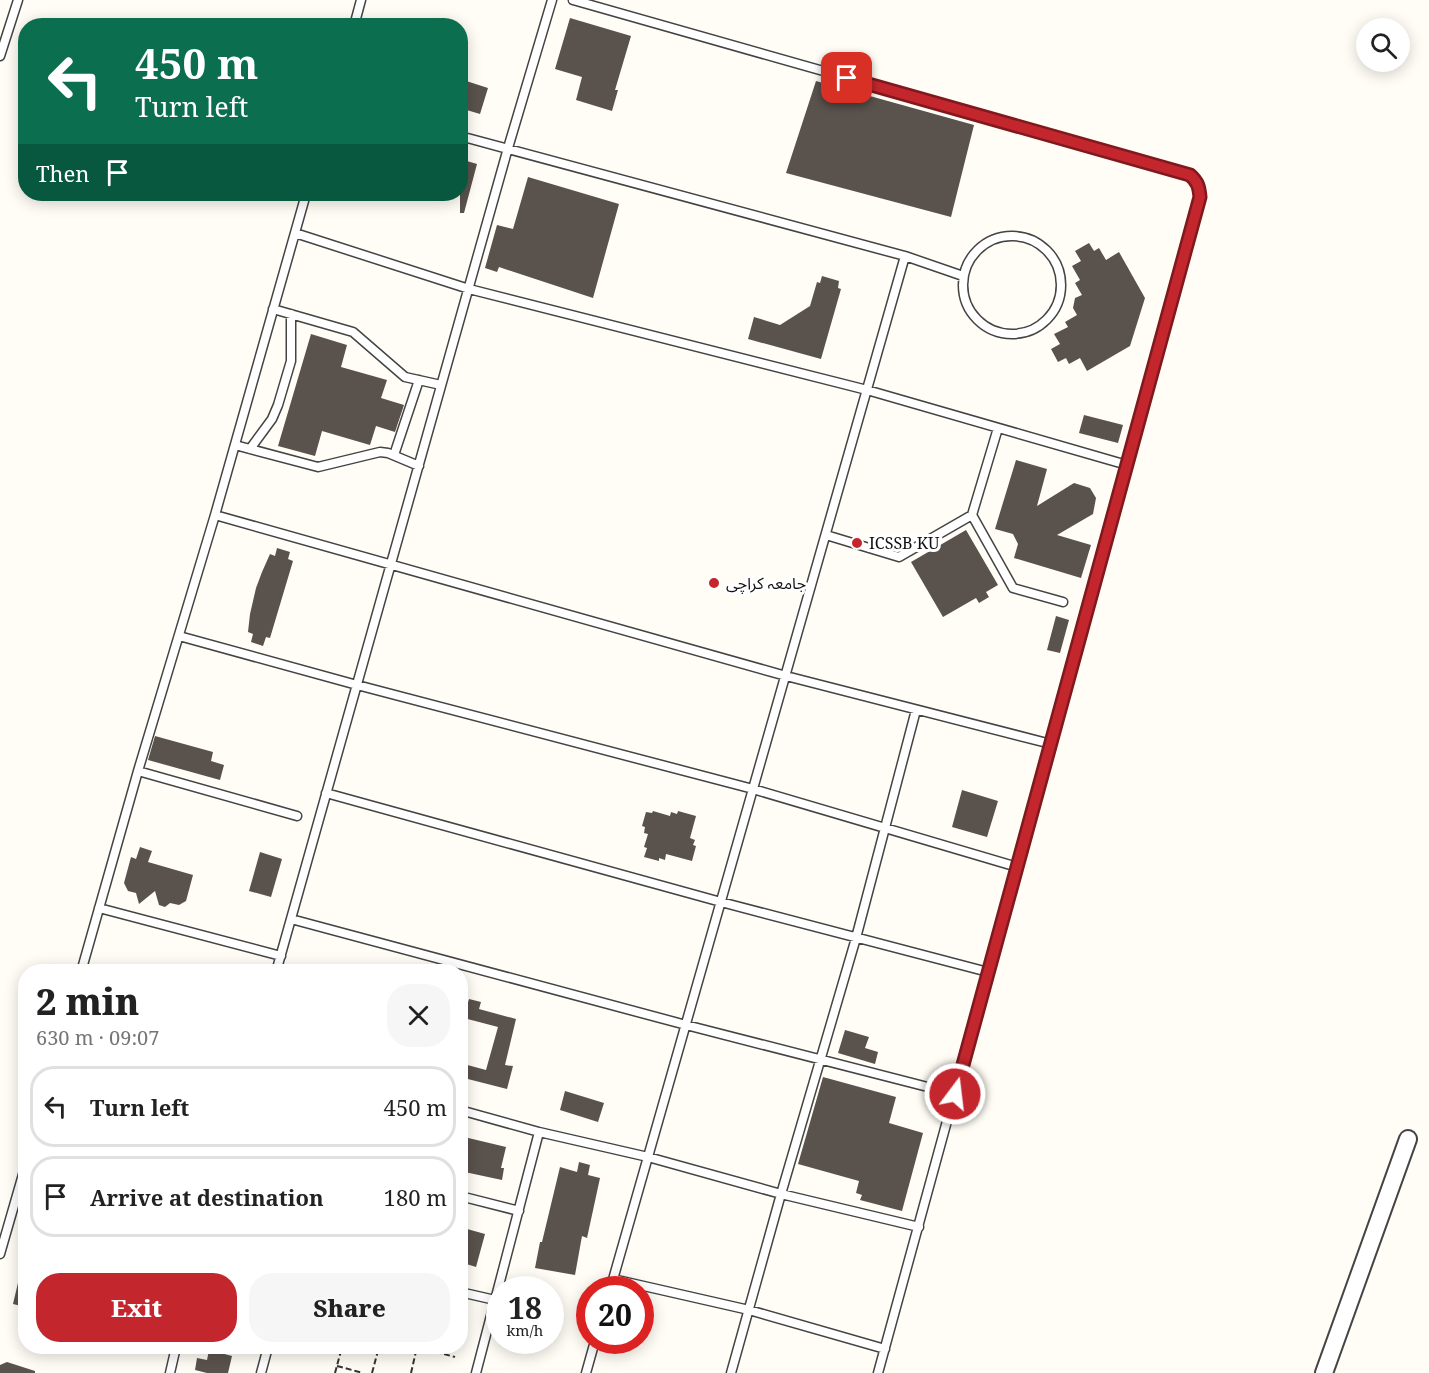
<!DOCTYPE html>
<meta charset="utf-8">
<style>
:root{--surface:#fff;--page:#f6f6f6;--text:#222;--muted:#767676;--line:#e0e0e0;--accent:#c4262e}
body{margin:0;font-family:"Noto Serif","Noto Sans Arabic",serif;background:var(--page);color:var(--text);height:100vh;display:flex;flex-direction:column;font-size:22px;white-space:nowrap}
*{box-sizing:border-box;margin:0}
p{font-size:20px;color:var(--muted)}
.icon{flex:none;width:33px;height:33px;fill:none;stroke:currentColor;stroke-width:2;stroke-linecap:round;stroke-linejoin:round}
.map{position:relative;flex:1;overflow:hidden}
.side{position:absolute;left:18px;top:964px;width:450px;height:390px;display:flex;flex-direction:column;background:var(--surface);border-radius:24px;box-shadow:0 3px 15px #0003}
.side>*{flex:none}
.guide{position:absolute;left:18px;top:18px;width:450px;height:183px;border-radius:24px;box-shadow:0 3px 15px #0003;background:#0b6e4f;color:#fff;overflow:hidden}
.fabs{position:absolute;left:1356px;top:18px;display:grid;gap:12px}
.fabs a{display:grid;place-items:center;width:54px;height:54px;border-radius:50%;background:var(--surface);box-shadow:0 3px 15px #0003;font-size:30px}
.speed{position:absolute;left:486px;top:1276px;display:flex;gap:12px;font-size:30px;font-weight:700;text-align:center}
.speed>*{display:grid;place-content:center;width:78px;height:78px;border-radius:50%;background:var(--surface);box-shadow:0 3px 15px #0003;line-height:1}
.speed small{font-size:15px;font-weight:400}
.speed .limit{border:9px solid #d22;background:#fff;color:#111}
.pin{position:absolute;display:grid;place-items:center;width:51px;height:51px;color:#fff;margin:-26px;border-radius:12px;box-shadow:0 3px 9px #0006}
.me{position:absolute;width:66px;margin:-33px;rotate:15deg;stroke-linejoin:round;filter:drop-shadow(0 0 4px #0008)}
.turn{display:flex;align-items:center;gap:21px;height:126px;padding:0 18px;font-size:27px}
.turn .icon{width:78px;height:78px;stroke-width:2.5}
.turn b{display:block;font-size:42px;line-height:51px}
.then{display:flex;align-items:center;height:57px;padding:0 18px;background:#0003;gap:12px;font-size:22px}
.round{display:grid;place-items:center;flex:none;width:63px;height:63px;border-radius:24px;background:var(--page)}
.overview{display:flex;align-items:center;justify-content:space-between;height:102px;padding:0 18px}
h1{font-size:36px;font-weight:800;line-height:45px}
.button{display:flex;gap:12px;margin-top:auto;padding:12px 18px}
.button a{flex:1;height:69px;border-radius:24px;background:var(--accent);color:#fff;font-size:24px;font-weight:800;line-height:69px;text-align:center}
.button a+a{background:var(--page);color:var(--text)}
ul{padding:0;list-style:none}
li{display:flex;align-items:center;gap:18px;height:81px;margin:0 12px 9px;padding:0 6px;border:3px solid var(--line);border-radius:24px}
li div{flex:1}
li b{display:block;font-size:22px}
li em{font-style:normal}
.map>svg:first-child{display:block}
.building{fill:#5a524d}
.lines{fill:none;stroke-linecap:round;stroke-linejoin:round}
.lane-casing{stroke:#444;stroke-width:11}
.street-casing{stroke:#444;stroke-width:20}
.path{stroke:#333;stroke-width:2;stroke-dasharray:6 3;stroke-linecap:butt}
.lane{stroke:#fff;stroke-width:8}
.street{stroke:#fff;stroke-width:16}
.route-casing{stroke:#7f191e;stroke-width:15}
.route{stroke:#c4262e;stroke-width:10}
.poi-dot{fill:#c4262e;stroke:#fff;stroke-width:2}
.labels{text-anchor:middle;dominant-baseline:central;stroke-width:6;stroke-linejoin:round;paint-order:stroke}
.poi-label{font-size:16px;fill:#111;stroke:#fff;text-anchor:start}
</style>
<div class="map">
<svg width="1429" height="1373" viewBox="0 0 1429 1373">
<rect width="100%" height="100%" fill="#fffdf5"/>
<path class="building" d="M570,18L631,36L615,90H618L612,111L576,100L582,77L555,69Z
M460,79L488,88L480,114L460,108Z
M816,81L974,125L951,217L786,173Z
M460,159L477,164L464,213H460Z
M528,177L619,204L593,298L499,267L497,272L485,268L497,225L513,229Z
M1089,243L1094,251L1099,248L1106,260L1119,252L1145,298L1130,346L1087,371L1080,358L1069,364L1066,358L1058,362L1051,349L1060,344L1054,334L1068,327L1065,322L1077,315L1073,308L1075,298L1082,295L1075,283L1080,280L1072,266L1081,261L1075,251Z
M822,276L839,281L838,288L841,289L821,359L748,339L754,317L780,325L810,306L817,282L820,283Z
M311,334L347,345L341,367L387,380L381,398L404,405L395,432L376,426L370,445L322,431L315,456L278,446Z
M1084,415L1123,425L1118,443L1079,433Z
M1016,460L1047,469L1037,506L1074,483L1090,488L1096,498L1093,514L1057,535L1091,545L1081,578L1014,558L1018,544L1013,534L995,529Z
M966,530L998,585L986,592L989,597L979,603L976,598L943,617L911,562Z
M277,548L290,552L288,559L293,561L270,638L266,637L263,646L251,642L253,634L248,632L250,614L256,588L262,572L270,554L275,556Z
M1056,616L1069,620L1060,653L1047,650Z
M155,736L213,752L211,761L224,765L220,780L148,760Z
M962,790L998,801L987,837L952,827Z
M653,811L670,816L671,812L677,814L678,811L696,816L690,838L695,840L693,845L696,846L692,861L666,854L665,860L659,858V861L644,857L647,848L644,847L648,834L644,833L645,827L642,826L646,812L652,813Z
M140,847L152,851L148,862L193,875L186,901L179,905L170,903L165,907L159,905L155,891L139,904L136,893L128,891L124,883L131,857L136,859Z
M260,852L282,859L271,897L249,891Z
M469,999L481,1002L479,1009L516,1019L505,1065L513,1066L507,1089L460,1077V1063L486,1070L498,1027L460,1017V1004L467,1006Z
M845,1030L869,1037L865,1048L878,1052L875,1064L838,1053Z
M823,1077L896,1097L889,1123L923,1133L902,1211L860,1200L862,1195L856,1193L859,1181L798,1164Z
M565,1091L604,1103L598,1122L560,1110Z
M460,1136L506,1147L501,1168H504L502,1180L460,1171Z
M579,1162L590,1165L588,1175L600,1178L587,1238L582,1236L575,1275L535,1268L540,1242H542L560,1167L577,1172Z
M460,1227L485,1234L476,1267L460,1262Z
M21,1270H26V1307L13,1304Z
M209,1350L232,1356L228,1373H207L195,1370L197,1358L207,1360Z
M7,1362L35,1371V1373H0V1365Z"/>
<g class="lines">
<g class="lane-casing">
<path id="lane" d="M573,0L1190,175C1198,182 1199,187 1200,197L878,1373
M354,26L361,0
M0,56L18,0
M460,136L905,256L963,276
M295,233L469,289L867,390L1127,465
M963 285a49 49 0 1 1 98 0a49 49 0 1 1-98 0Z
M273,309L353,332L405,377L441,385
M235,445L318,467L380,452L388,453L419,466
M250,449L272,419L278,405L291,361V314
M394,455L419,380
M215,515L786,676L1051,744
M972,515L1013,588L1063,602
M826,535L899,557L972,515L998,428
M179,636L357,685L753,789L1017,867
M138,771L297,816
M326,793L721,902L988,972
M99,908L281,956
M291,919L686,1025L955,1094
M81,972L138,771L215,515L306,194
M276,972L508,148L552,0
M460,1110L539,1132L648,1157L781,1194L919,1227
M460,1196L519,1211
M0,1254L26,1164
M613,1279L749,1310L885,1349
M610,1290L905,256
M460,1292L495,1300
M170,1373L176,1347
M261,1373L268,1347
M476,1373L539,1132
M586,1373L595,1341
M731,1373L781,1194L856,938L916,710"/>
</g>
<g class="street-casing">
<path id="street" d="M1324,1373L1408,1139"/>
</g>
<path class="path" d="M418,1347L455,1357
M337,1366L363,1373
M335,1373L342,1347
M372,1373L379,1347
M411,1373L417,1347"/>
<use href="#lane" class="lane"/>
<use href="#street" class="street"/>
</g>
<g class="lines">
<g class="route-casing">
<path id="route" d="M847,78L1190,175C1198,182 1199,187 1200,197L955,1094"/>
</g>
<use href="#route" class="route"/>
</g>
<g class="poi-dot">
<circle cx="857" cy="543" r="6"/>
<circle cx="714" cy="583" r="6"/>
</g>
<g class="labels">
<g class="poi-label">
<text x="869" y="543">ICSSB KU</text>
<text x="726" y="583">جامعہ کراچی</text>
</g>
</g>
</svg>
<div class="fabs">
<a><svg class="icon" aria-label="search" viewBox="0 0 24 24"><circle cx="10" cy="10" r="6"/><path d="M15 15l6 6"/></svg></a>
</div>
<div class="speed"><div>18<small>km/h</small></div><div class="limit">20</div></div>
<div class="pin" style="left:847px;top:78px;background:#d93025"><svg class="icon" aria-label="arrive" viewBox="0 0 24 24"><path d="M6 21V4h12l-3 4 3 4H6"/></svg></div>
<svg class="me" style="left:955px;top:1094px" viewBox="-20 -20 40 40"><circle r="17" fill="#c4262e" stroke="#fff" stroke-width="3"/><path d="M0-11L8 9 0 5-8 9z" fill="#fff"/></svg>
<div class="guide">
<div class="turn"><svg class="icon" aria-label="left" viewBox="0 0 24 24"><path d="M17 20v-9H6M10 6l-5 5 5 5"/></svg><div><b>450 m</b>Turn left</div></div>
<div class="then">Then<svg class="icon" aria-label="arrive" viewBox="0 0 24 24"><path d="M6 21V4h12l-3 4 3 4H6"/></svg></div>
</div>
<section class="side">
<div class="overview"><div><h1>2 min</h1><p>630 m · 09:07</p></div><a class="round"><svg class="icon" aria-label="close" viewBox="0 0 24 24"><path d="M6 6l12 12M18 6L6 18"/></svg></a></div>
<ul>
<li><svg class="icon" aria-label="left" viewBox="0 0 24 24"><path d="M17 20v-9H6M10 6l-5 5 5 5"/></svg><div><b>Turn left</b></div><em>450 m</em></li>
<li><svg class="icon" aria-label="arrive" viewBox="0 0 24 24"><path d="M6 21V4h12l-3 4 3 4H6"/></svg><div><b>Arrive at destination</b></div><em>180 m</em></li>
</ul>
<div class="button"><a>Exit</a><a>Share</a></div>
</section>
</div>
